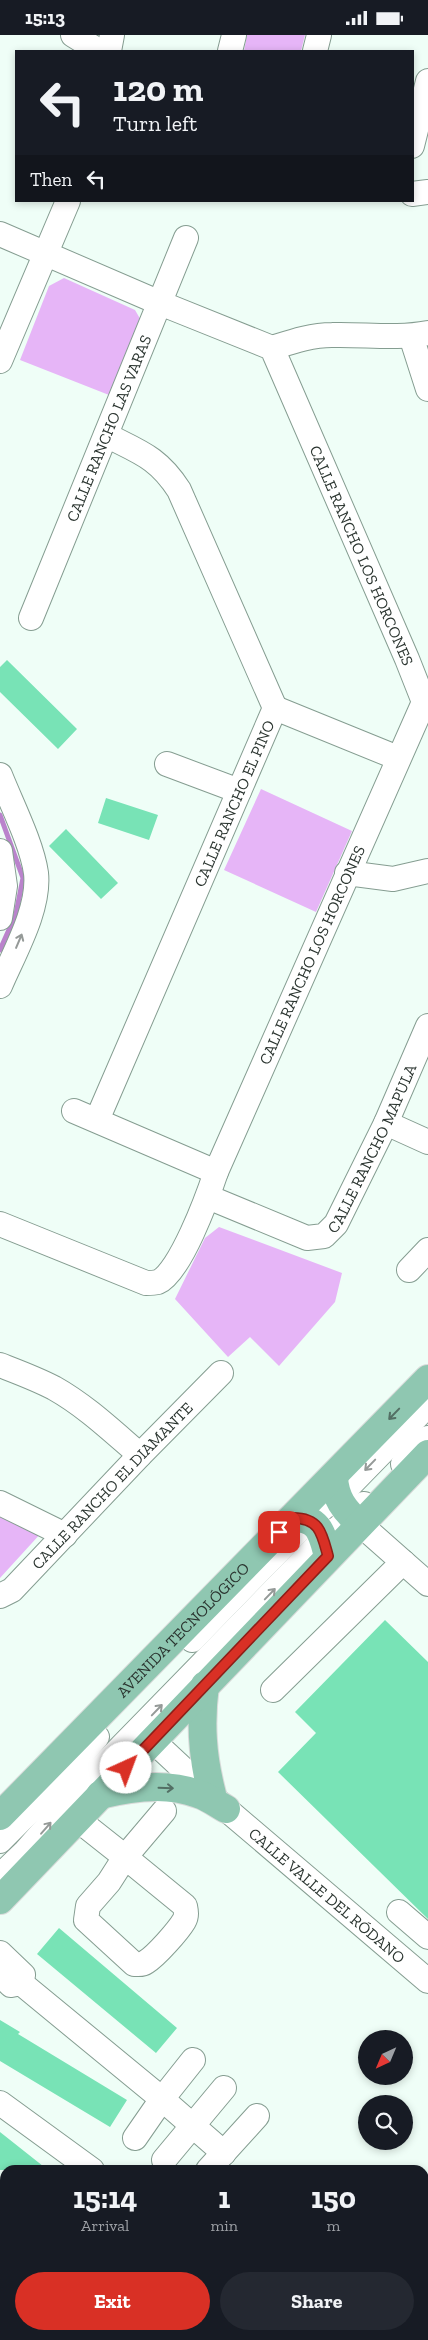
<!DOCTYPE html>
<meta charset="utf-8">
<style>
:root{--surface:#171b24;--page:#242831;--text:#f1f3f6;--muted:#9ea1a6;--accent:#d93025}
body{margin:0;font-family:"Zilla Slab",serif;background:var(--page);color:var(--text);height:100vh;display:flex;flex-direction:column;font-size:19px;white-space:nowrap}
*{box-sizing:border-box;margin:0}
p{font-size:16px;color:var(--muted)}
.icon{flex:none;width:28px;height:28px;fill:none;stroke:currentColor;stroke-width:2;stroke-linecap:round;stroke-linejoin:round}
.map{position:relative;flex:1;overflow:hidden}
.drawer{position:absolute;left:0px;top:2130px;width:429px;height:175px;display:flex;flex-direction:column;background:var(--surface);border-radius:15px 15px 0 0;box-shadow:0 2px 8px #0003}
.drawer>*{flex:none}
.guide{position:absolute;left:15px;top:15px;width:399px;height:152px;border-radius:0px;box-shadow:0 2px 8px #0003;background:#171b24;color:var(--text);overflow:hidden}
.needle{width:32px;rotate:224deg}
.buttons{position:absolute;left:358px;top:1995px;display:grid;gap:10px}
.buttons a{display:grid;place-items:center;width:55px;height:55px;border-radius:50%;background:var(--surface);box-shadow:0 2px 8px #0003;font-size:25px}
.pin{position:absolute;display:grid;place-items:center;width:42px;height:42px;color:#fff;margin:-21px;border-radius:10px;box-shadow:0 2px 8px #0006}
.me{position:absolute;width:55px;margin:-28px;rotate:43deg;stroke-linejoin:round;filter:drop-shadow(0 0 4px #0008)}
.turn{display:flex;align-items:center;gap:18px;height:105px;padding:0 15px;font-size:22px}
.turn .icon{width:65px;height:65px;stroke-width:2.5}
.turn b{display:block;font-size:35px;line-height:42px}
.then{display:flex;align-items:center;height:48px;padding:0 15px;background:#0003;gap:10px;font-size:19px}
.eta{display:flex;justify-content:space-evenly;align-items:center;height:85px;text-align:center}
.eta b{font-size:30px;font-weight:700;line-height:35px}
.button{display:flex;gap:10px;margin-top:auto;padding:10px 15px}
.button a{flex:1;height:58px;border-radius:30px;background:var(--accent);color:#fff;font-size:20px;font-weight:700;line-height:58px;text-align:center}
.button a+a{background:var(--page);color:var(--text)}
.status{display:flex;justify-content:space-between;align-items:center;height:35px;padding:0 25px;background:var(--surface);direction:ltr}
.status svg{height:14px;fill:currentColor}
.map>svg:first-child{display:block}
.green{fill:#e6b5f7}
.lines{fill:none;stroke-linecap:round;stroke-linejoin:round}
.stream{stroke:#ba83cc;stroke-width:5}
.building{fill:#78e3b6}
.minor-casing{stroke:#859d91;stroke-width:26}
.major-casing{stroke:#d9dbda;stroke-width:30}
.minor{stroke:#fff;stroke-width:24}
.major{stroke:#8fc7b1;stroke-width:28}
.oneway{stroke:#959a98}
.oneway2{stroke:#536f64}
.route-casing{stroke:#8d1f18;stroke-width:12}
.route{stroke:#d93025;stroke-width:9}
.labels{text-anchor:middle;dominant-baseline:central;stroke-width:5;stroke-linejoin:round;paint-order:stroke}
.street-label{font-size:16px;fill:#2b3530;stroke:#fff}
</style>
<div class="status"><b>15:13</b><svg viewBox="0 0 49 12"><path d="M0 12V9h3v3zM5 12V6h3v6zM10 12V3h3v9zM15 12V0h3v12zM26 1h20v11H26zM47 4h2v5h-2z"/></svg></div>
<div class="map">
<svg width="428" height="2305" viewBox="0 0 428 2305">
<rect width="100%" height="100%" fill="#effef7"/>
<path class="green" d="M247,0H305L301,16H244Z
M64,243L135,275L142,287L109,360L20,325L49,251Z
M261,754L352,796L316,877L224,835Z
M219,1192L342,1238L335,1267L279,1331L250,1302L228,1322L175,1264L205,1203Z
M0,1478L42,1497L0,1543Z"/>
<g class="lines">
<path class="stream" d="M0,780L23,843L16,879L0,915"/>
</g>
<path class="building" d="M7,625L77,694L58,714L0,657V632Z
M106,763L158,780L149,805L98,788Z
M66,794L118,848L101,864L49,811Z
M385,1585L428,1627V1884L278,1737L316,1698L295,1677Z
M59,1893L177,1993L156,2018L37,1919Z
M0,1985L20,1997L18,1999L127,2065L110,2092L0,2026Z
M0,2097L48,2135H0Z"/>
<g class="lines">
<g class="minor-casing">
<g id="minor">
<path d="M73,0L99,16"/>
<path d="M109,16L112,0"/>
<path d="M230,16L234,0"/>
<path d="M315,16L319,0"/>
<path d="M412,111L428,46"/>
<path d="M412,159L428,157"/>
<path id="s1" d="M0,199L160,268L272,313L407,624L424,667L216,1137C208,1161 180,1238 158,1247C154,1248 150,1248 146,1248L0,1189"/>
<path d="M411,301L428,354"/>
<path d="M272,313C291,307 311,300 332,300C364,299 396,304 428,298"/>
<path d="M0,326L68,166"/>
<path id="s2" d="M31,583L186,203"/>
<path d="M275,673L398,723"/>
<path d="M167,729L239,756"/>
<path d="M0,740C11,768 32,809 36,838C40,874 14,918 0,951"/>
<path d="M0,816L5,851L0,883"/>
<path d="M347,838L393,844L428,836"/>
<path d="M74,1076L216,1137"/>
<path id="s3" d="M97,1085L275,673L179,455C158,422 139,417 106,400"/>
<path d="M386,1088L428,1107"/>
<path id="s4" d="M208,1162L307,1203L324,1201L336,1189L386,1088L428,991"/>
<path d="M409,1235L428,1215"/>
<path d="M0,1330C18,1337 37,1344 54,1353C86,1371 112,1396 140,1420"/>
<path d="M403,1429L428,1403"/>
<path d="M0,1468L65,1500"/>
<path d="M403,1527L428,1549"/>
<path id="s5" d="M0,1561L12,1555L140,1420L221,1338"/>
<path d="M192,1605L309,1485L349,1451L428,1370"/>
<path d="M273,1655L403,1527L360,1489"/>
<path id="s6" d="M152,1705L226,1774L428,1946"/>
<path d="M77,1784L125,1822L164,1776"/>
<path d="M0,1806L41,1765L97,1702"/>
<path d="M125,1822L185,1871C186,1876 187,1881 184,1886C178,1896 156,1921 146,1927C142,1930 139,1929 134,1929L86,1885L88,1871L109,1847Z"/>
<path d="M0,1841L25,1817L84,1750L324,1504L352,1482L364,1469"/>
<path d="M399,1877L428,1902"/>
<path d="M0,1918L23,1940L21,1948"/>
<path d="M0,1939L11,1950L21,1948L162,2064L224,2118"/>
<path d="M0,2068L92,2135"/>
<path d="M135,2103L162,2064L193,2025"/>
<path d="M164,2125L224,2053"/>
<path d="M208,2135L257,2081"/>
<path d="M0,2167L5,2171"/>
<path d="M0,2201L5,2207"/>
<path d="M303,2300L308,2305"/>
<path d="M348,2300L351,2305"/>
<path d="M23,2305L32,2300"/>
</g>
</g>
<g class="major-casing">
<g id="major">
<path d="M334,1442C335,1463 344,1475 360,1489"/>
<path d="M293,1483C320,1483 322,1499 328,1521"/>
<path d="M205,1650C200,1688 202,1721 212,1759"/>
<path d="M100,1760C131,1752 167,1747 198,1759C208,1762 217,1769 226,1774"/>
<path id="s7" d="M0,1781L428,1344"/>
<path d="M0,1865L428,1419"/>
</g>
</g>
<use href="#minor" class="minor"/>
<use href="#major" class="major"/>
</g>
<defs><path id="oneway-shaft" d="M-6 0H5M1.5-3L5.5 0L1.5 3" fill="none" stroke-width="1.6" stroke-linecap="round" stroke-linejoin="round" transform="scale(1.25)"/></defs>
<g class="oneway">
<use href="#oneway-shaft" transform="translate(19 906) rotate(-67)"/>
<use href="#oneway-shaft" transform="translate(370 1430) rotate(134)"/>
<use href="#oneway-shaft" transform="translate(270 1559) rotate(-46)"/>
<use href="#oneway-shaft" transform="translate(157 1675) rotate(-46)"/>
<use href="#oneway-shaft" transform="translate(46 1793) rotate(-49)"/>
</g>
<g class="oneway2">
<use href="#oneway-shaft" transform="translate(394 1379) rotate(134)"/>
<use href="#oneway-shaft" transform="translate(166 1753) rotate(2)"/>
</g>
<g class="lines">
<g class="route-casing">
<path id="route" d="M126,1733L328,1521C322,1499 320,1483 293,1483L279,1497"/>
</g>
<use href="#route" class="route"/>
</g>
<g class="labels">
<g class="street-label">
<text stroke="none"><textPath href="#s2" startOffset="205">CALLE RANCHO LAS VARAS</textPath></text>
<text stroke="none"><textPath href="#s1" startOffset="521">CALLE RANCHO LOS HORCONES</textPath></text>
<text stroke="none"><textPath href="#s3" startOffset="345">CALLE RANCHO EL PINO</textPath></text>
<text transform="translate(312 920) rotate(-66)">CALLE RANCHO LOS HORCONES</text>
<text stroke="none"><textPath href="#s4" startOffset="225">CALLE RANCHO MAPULA</textPath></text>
<text stroke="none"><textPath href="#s5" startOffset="158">CALLE RANCHO EL DIAMANTE</textPath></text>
<text stroke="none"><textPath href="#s7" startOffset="261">AVENIDA TECNOLÓGICO</textPath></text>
<text stroke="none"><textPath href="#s6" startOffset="234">CALLE VALLE DEL RÓDANO</textPath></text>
</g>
</g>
</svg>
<div class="buttons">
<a><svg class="needle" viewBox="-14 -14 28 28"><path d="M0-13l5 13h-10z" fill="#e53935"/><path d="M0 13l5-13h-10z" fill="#9ea1a6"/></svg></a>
<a><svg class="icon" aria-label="search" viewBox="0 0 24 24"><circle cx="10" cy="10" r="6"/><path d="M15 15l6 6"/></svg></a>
</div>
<div class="pin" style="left:279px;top:1497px;background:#d93025"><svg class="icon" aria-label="arrive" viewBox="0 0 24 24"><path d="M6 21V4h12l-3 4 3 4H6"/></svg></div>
<svg class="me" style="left:126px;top:1733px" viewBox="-20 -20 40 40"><circle r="19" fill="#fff"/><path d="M0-13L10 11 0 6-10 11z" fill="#d93025"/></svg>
<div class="guide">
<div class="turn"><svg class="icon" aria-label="left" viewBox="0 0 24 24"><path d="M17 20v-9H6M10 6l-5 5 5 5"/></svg><div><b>120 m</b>Turn left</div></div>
<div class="then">Then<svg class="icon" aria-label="left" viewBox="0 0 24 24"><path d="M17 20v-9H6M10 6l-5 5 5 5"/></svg></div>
</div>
<section class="drawer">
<div class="eta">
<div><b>15:14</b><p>Arrival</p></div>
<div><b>1</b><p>min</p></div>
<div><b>150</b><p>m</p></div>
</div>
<div class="button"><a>Exit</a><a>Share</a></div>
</section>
</div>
